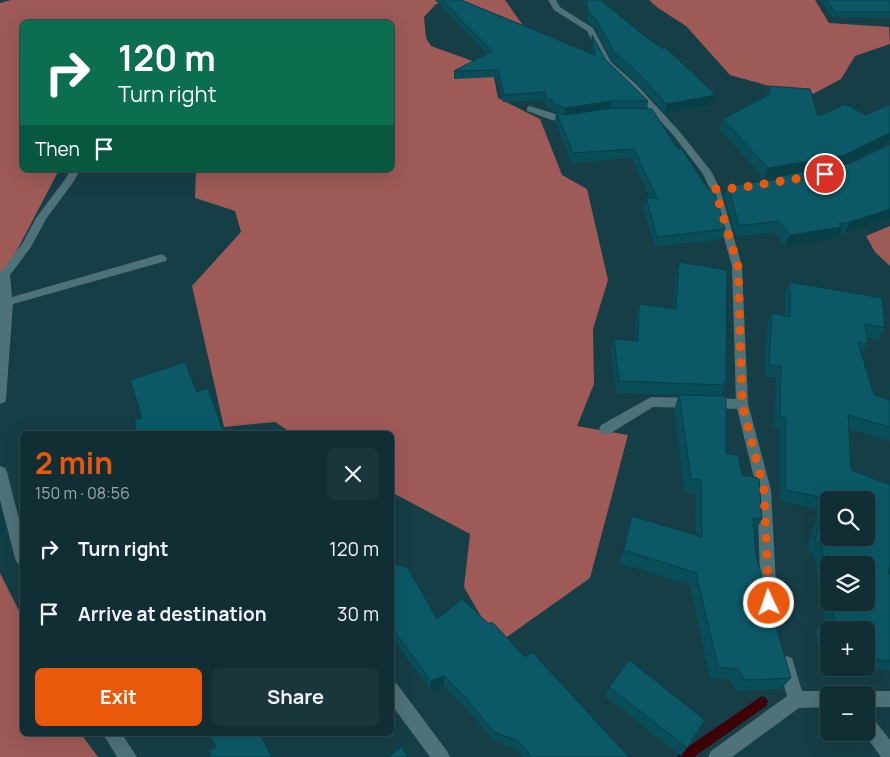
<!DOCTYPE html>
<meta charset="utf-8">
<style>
:root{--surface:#102e34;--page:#19363c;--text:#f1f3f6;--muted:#9ca8ac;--line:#304a4f;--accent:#ea580c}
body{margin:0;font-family:Manrope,sans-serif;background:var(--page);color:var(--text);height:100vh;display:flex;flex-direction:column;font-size:19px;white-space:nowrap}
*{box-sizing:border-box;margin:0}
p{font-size:16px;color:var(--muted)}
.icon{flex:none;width:28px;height:28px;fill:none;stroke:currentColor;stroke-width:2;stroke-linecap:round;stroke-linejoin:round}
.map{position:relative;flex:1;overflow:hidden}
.sheet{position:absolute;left:20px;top:431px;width:374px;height:305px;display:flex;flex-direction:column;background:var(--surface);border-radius:8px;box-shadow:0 5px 20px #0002,0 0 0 1px var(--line)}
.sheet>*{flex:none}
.guide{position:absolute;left:20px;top:20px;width:374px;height:152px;border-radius:8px;box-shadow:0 5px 20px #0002,0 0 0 1px var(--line);background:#0b6e4f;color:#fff;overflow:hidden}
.tools{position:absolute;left:820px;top:491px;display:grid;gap:10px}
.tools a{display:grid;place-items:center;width:55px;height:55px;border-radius:8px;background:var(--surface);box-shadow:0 5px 20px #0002,0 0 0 1px var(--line);font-size:25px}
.pin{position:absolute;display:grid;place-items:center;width:42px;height:42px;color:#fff;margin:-21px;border:2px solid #fff;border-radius:50%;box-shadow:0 1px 5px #0007}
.me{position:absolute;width:55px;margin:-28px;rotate:357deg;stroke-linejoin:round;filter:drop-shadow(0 0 4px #0008)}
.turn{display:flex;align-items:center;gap:18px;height:105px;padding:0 15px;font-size:22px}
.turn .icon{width:65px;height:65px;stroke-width:2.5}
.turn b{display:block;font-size:35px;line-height:42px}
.then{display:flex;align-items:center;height:48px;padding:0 15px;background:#0003;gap:10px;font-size:19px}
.round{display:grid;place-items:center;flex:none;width:52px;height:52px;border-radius:8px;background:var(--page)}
.summary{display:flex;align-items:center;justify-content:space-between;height:85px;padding:0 15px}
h1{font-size:30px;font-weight:700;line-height:38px;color:var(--accent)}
.button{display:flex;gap:10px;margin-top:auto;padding:10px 15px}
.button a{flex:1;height:58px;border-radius:8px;background:var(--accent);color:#fff;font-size:20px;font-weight:700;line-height:58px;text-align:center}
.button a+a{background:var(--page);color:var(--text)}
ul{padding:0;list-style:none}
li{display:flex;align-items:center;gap:15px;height:65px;padding:0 15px}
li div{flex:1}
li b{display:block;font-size:19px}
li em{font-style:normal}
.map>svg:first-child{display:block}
.forest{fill:#9d5a57}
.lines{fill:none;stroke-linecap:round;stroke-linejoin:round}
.stream{fill:#3d0207;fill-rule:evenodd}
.lane{fill:#4f7178;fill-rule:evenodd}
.street{fill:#4f7178;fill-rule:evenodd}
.wall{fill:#094d58;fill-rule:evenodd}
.shaded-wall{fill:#083e47}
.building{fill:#0b5966;stroke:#083e47;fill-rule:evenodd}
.route{stroke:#ea580c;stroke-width:9;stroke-dasharray:0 16.2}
</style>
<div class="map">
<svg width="890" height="757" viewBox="0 0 890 757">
<rect width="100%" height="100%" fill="#163e46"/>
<path class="forest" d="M11,0H505L524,27L465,2L436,4L424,17L426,38L431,46L492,68L498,98L540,119L562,175L587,189L608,280L593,329L594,384L577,426L628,435L590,578L497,644L464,587L470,534L391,492V434H293L275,422L224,427L192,286L241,232L235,211L195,198L196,170H391V22H22V170H59L4,275L0,287V3Z
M649,0H815L829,23L889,27L890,44L855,56L841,79L813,94L773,87L730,75L686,26L658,8Z
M890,226V266L875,252L866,236Z
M0,573L22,617V734H81L98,757H0Z"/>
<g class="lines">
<path class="stream" d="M762,696L766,698L768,702L766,706L694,757H677L679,753Z"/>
<path class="lane" d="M530,106L565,117H575L576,119C564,128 540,115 527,111V107Z
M70,170H80L74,181L46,219L31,247L10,275L12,297L162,254L167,258L166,261L13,304L6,399L5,402L0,404V273L22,244L36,218L66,178Z
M651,397L742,399L747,400L748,404L747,408L742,409L653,407L611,433L606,434L601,433L599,429L601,425Z
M0,466L5,468L7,472L22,531V565L17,563L15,558L0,500Z
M391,682L397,684L447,751L450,757H430L391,704Z
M866,714L872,717L890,740V757H881L863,732H866Z
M103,734H122L137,757H117Z"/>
<path class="street" d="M548,0H556L560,7L593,28L611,62L636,84L680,132L711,171L720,189L742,266L748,404L771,490L777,603L780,616L778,621L772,623L766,621L761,603L757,490L736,404L732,266L710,189L703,174L674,136L630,88L605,65L587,31L554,10Z
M786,656L792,658L802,691H829L835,693L836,695H829V707L799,708L732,757H708L711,751L787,696L778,664L780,658Z
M866,691H890V707H866V695H859Z"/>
</g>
<path class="wall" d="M435,0H461L593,54L591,42L592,35L605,59L648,101L647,109L610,108L565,115L612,108L725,229L722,239L655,247L643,208L646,198H650L632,158L572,163L555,122L556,112L564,115L551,111V107L546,108L545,100L503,102L497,77L454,79V71L487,54Z
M584,0H601L713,104L665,113L637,83L612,61L595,27L588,22Z
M820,0H890V18L833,17Z
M769,86L818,116L866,115L890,104V142L889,141L844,164L851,163L890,144L845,233L840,234L838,238L785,246L774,232L736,237L724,196L728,186L775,179L776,177L764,179L720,129L723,119L765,96Z
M679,262L726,382L721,394H720L719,396L726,454L742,475L762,519L755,532L756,556L791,678L781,689L737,691L729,680L710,678L690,585L620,563L628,529L632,516L696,535L695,494L685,493L674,409L679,395L616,393L611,351L614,339L635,340L636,316L639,304L673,309L676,274Z
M790,282L885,328L878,340L867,338L868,344L861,355L874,395L890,400V441L848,429L851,470L888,574H890V670L847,668H866V630H829V666H824L815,631L823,621H825L814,554L807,551L817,509L780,501V429L774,428L776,378L764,376L767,325L772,313L785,316V293ZM829,565L866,602H829Z
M391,560L437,619L525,657L629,757H523L516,749L493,740L464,706L444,686L431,690L391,636Z
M609,687L687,748L681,756L605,696Z"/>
<path class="shaded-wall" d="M716,95L713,104L665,113L667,104Z
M611,101L610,108L565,115L566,108Z
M890,133V140L889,141L840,166L764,179L768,168Z
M890,209V218L845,233L850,222Z
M843,227L838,238L785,246L790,235Z
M183,430L185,434H172Z
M223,431L224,434H215Z
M0,507L4,535L0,536Z
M444,676V686L431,690V681Z"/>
<path class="building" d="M442,0H461L595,55L592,35L605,59L648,101H611L566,108L552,103V100H547L545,92L504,95L498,70L454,71L492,51Z
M586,0H601L643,35L662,48H666L716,95L667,104L639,74L614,52L596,19L589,14Z
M826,0H890V12H835Z
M769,86L810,89L818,116L845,104L866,115L890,104V133L845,155L768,168L723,119L770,94Z
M612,108L652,109L678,149L681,148L708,189H714L725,229L657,237L646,198H657L634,149L573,153L556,112L566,115Z
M890,144V209L850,222L839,224L843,227L790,235L778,221L739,226L728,186L778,179L776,177L851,163Z
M679,262L727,270L726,382H723V385L619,381L614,339L638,341L639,304L676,309Z
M790,282L882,298L885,328L865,324L868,344L858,342L874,395L890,400V427L848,415L851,470L890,485V563L888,574H890V661L866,659V630H829V642L823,621L835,622L831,602H866V565H829V588L821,543L815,541L824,498L786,490V418L780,417L781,366L769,365L772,313L790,317ZM829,500H866V538H829Z
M185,362L197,392L208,388L223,431L215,434H185L183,430L172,434H137L134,420L142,418L130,380Z
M679,395L726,396V454L738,455L742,475L759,478L762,519L753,518L756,556L791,678L745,680L738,669L718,667L696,573L624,550L632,516L702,537L701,480L691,479Z
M391,560L393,563L408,568L437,619L462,599L488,623H493L525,657L532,652L629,757H532L518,741L494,732L465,697L444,676L431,681L391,627Z
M629,660L705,720L687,748L609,687Z
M209,734H260L272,757H211L209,751L216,747Z
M401,747L408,757H388Z"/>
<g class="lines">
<path class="route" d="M769,603L764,490L742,404L738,266L715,189L739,188L825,174"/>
</g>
</svg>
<div class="tools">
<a><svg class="icon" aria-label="search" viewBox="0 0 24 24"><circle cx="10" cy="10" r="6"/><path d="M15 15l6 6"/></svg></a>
<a><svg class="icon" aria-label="layers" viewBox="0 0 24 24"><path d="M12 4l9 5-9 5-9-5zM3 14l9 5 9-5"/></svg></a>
<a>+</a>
<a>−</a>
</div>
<div class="pin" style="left:825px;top:174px;background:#d93025"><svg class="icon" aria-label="arrive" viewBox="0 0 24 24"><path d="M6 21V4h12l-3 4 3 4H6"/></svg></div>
<svg class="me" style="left:769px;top:603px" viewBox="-20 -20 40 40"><circle r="17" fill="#ea580c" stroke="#fff" stroke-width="3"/><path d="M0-11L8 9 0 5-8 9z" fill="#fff"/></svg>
<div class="guide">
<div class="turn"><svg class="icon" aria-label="right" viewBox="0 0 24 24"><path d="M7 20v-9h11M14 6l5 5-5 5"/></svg><div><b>120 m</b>Turn right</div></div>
<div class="then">Then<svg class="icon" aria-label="arrive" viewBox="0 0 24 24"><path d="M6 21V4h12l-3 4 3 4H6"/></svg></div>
</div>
<section class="sheet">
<div class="summary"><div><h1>2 min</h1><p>150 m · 08:56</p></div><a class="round"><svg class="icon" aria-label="close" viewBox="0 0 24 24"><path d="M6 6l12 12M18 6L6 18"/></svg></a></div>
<ul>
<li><svg class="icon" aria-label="right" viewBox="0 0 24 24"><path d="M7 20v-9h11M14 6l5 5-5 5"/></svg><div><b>Turn right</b></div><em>120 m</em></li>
<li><svg class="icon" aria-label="arrive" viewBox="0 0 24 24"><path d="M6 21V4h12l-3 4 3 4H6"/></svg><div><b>Arrive at destination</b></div><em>30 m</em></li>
</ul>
<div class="button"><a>Exit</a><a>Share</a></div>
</section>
</div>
